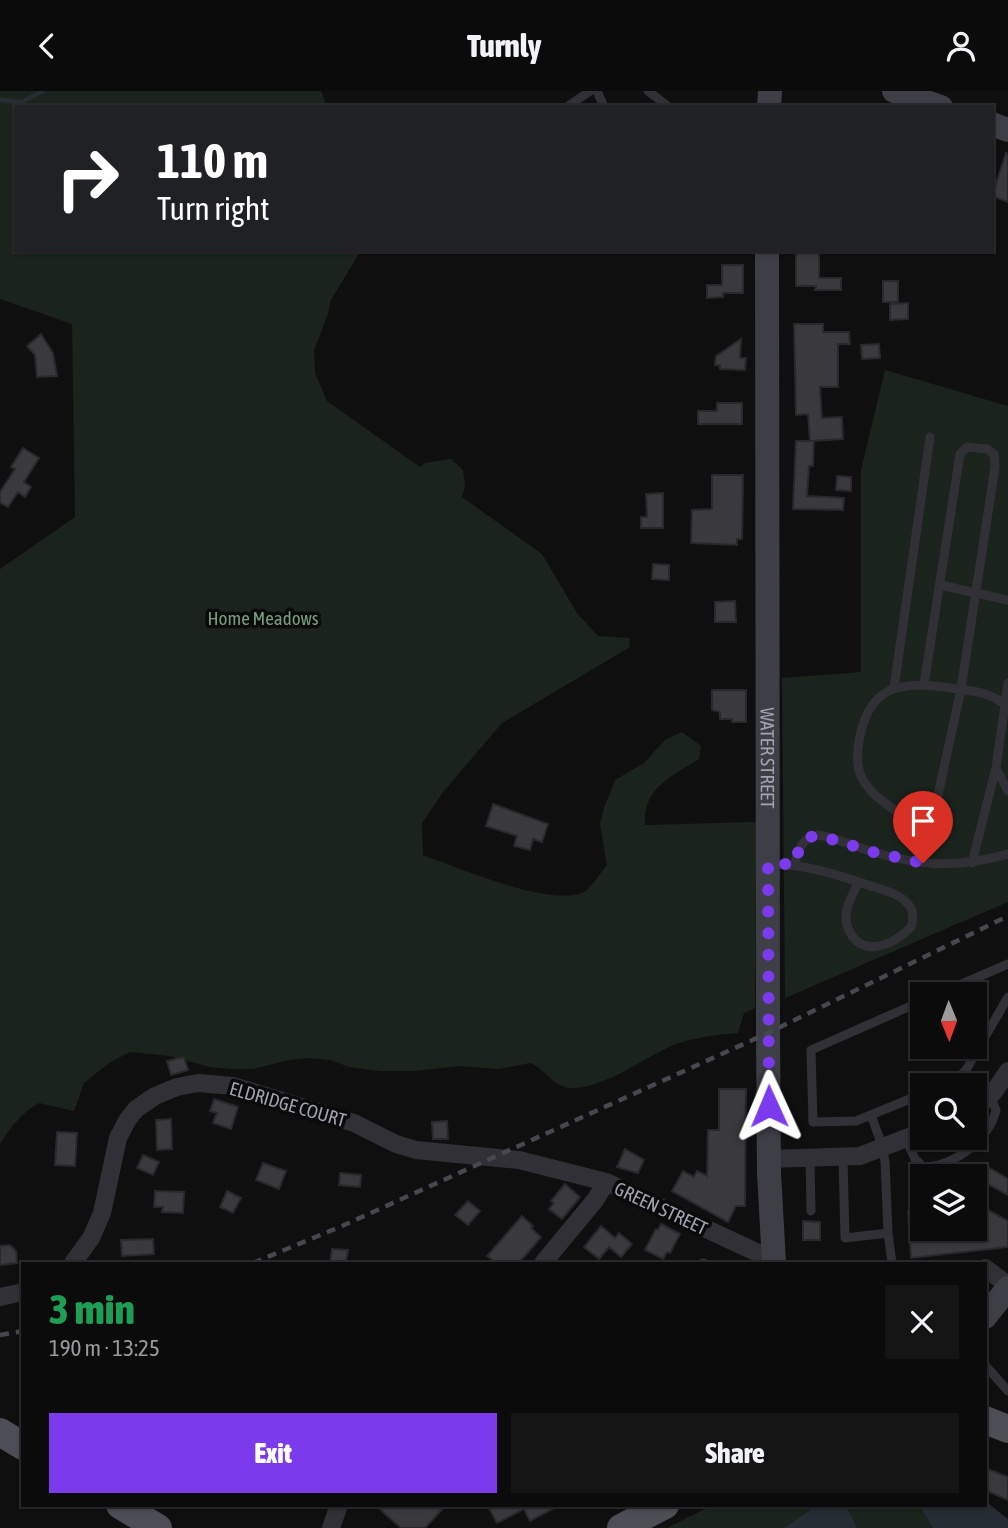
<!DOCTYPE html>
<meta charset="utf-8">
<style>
:root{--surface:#0b0b0c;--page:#141415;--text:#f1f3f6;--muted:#9a9b9d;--line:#2b2b2d;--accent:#7c3aed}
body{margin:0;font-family:"Asap Condensed",sans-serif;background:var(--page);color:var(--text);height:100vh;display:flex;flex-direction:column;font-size:26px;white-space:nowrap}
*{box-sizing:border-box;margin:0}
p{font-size:23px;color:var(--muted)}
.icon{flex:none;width:38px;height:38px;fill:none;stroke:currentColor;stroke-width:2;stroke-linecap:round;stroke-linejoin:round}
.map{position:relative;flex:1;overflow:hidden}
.details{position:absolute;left:21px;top:1171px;width:966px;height:245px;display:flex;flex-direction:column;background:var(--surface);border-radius:0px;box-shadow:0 2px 5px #0004,0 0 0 2px var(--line)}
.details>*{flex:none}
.top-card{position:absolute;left:14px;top:14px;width:980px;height:147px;border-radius:0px;box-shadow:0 2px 5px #0004,0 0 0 2px var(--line);background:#202124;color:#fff;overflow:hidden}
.needle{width:46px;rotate:179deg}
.controls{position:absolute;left:910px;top:891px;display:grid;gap:14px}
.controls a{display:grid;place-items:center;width:77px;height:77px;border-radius:0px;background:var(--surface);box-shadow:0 2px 5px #0004,0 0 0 2px var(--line);font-size:35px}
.pin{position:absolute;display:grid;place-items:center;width:60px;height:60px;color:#fff;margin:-72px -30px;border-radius:50% 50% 50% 0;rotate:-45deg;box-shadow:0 0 7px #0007}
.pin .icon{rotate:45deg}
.me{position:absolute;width:77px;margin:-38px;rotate:359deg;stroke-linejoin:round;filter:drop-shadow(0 0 5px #0008)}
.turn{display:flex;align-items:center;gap:24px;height:147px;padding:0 28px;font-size:32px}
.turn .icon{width:91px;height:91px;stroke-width:2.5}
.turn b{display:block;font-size:49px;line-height:60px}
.round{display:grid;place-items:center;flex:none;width:74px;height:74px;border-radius:0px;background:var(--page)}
.headline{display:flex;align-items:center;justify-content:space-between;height:119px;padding:0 28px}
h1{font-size:42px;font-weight:800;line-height:52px;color:#1e9e55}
.button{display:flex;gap:14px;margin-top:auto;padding:14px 28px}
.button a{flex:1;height:80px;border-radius:0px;background:var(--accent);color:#fff;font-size:28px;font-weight:800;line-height:80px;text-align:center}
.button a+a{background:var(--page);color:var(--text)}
header{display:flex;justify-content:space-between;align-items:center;height:91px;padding:0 28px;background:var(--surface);font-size:32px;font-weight:800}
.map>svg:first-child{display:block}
.green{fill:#1b231d}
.water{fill:#252c34}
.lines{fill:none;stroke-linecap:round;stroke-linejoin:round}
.stream{stroke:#252c34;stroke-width:4.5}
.building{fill:#39393e;stroke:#29292d;stroke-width:2}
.service{stroke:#303036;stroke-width:9}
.minor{stroke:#303036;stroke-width:18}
.secondary{stroke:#3e3f46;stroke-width:24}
.primary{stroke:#4c4d55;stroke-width:28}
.rail{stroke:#47484f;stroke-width:4.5;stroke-dasharray:9 7;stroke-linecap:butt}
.route{stroke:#7c3aed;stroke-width:12;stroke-dasharray:0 21.6}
.labels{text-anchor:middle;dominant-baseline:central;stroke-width:7;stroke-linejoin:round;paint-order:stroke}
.park-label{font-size:19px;fill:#759e7b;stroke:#0a0a0b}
.street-label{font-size:19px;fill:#a0a4b2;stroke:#0a0a0b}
</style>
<header><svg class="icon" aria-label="back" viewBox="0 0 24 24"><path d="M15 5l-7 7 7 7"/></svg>Turnly<svg class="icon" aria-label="person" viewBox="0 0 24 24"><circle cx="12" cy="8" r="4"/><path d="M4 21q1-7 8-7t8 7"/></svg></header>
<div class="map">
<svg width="1008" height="1437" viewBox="0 0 1008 1437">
<rect width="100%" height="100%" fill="#0f0f10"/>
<path class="green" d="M0,0H321L327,16H16V159H361L331,209L328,223L314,259L315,282L327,310L420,376L425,372L451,368L463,379L465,395L462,406L542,463L577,522L598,545L629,547L630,556L502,632L444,700L422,732L423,764C459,777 548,815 582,802C591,798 600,782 607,774L600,733L604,717L615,689L644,672L665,649L682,641L701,655L699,668C670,686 643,697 645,734L756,731L755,917L744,922L738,942C717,944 694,946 674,954C643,967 604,998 570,997C552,996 545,977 530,972L498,978L460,975L415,980H380L349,976L330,969L309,967L289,969L253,978H232L210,976L169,965L130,961L109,972L84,992L74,1020L39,1012C22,1021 10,1037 0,1053V478L75,426L72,233L0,208Z
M885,279L1008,315V811L785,907L782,587L861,581V379Z
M713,1414H817L784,1437H667Z
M846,1414H919L933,1437H857Z"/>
<path class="water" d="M985,1410L1008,1428V1437H933L919,1414H985Z
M817,1414H846L857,1437H784Z"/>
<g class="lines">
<path class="stream" d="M0,9L22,11L43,0"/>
</g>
<path class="building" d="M1006,62L1008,63V111L992,105Z
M796,159L819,162V187H841V199H815L816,195H796Z
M722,174H743V202H723V206L707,207V194H722Z
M883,190H898V211H883Z
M908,212V228L890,229V213Z
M794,233H823V241H849L850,253H838V296H820L822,327L842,326L843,348L810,350L808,323L796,324Z
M41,243L53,262L57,285L37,286L35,264L27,255Z
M741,248L740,267H746L745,279L720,278V274H715L716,265Z
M879,253L880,267L862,268L861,254Z
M717,312H742V333H698V320H717Z
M796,350H814L813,375H809L807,405L844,407L843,419L793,418Z
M23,357L39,367L24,391L31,396L25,406L18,401L8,416L0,412V401L15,378L11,376Z
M712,384H743L742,448H737V454L691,452L692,419L712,418Z
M837,385L851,386V400L836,399Z
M663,402V437H641V426H647L646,403Z
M653,473L669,474V489L652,488Z
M735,510L736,531H715V511Z
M712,599H746V631H732V628H720V621L712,619Z
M493,713L548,733L542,751L533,748L530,759L514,755L517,745L486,735Z
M184,966L188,979L171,984L167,970Z
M719,998H746L745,1115H736L728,1131L672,1100L683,1080L694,1086L697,1080L707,1085L708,1039H719Z
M214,1008L238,1016L231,1038L213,1032L217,1022L210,1020Z
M171,1028L172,1058L157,1059L156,1029Z
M447,1030L448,1048H433L432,1031Z
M57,1041L77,1042L75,1075L55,1074Z
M625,1058L644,1069L638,1082L617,1076Z
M143,1064L159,1071L153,1084L137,1077Z
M263,1072L286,1080L279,1098L256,1089Z
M981,1072L1008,1088V1104L988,1093L977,1113L1008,1130V1156L911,1167L908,1120L922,1119V1138H975V1083Z
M340,1082L361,1084L360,1096L339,1094Z
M565,1093L580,1106L562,1128L549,1118L554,1112L551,1110Z
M155,1100L184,1101L183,1122L162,1121L163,1116H154Z
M227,1100L241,1107L233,1122L220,1116Z
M468,1110L480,1120L468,1134L455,1124Z
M522,1125L533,1135L531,1137L541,1146L519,1172H497L487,1165Z
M803,1130L820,1131V1149H803Z
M661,1133L680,1143L670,1162L667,1161L663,1168L645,1159L656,1138L658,1139Z
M601,1135L615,1147L619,1142L632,1153L621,1166L609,1156L599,1168L584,1156Z
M153,1148L154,1163L122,1165L121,1149Z
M10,1154L16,1160L17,1172L0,1174V1155Z
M332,1158L348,1159L346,1172H330Z
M985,1377L1008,1386V1409L985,1399Z
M375,1414H446L425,1437H401Z
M487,1414H560L530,1430L524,1418L497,1432Z"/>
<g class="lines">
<path class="service" d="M597,0L604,16
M648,0L669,16
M567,16L590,0
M940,494L1008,509
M924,593L960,363L967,356L987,358L994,363L995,376L961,598L935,718L924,731C912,735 905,727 896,720C883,711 869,701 862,687C856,676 857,662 859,650C868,597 897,590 944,596C968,600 991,599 1008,617
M894,597L930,346
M996,677L1008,700
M972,772L996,677L1008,592
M770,773C813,773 852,789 892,802C908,809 917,819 911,836C896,852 865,867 851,843C848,838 846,833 846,827C845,815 854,802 858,791
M795,773C798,759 802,746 818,744C836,747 853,755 870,760C923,776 955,777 1008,763
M939,903L1008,873
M922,910L811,959L813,1031L856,1030L922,1003
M943,994L958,987L966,979L1008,906
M871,1024L879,1046L885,1070L888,1142L892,1172
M906,1048L915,1068L923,1076C953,1076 989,1049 996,1019L990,1005
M843,1067L845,1147L888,1142
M810,1068L811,1120
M702,1172H704
M985,1274L1008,1300"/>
<path class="minor" d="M975,1017L993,1002L1008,980
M769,1068L860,1065L922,1041
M73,1172L91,1147L102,1122L118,1047L128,1028L136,1018L155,1005L177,996L198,992L233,995L354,1032L396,1053L416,1059L519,1069L606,1091L758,1162L773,1163
M543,1172L596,1108L606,1091
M985,1177L1008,1194
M0,1206L23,1201
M331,1437L339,1414"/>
<g class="secondary">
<path d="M894,0L941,16"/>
<path d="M769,16L770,0"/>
<path d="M992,33L1008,39"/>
<path id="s1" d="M767,159L768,942L769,1082L774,1172"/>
<path d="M985,1226L1008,1197"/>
</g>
<path class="primary" d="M985,1329L1008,1338
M0,1341L23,1355
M120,1414L158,1437
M621,1437L665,1414"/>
<path class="rail" d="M253,1172L342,1135L768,942L1008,825
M0,1244L23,1240"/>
</g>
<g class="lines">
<path class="route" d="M769,1015L768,773H795C798,759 802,746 818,744L873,761L923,772"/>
</g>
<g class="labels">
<g class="park-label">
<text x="263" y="527">Home Meadows</text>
</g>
<g class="street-label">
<text stroke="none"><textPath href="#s1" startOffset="508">WATER STREET</textPath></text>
<text transform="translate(288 1013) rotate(16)">ELDRIDGE COURT</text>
<text transform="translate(661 1117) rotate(25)">GREEN STREET</text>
</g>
</g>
</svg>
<div class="controls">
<a><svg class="needle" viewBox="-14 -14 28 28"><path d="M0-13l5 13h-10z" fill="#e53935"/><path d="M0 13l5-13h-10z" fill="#9a9b9d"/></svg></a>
<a><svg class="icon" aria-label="search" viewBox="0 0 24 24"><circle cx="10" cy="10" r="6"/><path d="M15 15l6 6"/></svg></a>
<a><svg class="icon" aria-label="layers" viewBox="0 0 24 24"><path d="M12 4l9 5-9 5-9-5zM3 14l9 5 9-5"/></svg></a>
</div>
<div class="pin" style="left:923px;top:772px;background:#d93025"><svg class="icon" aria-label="arrive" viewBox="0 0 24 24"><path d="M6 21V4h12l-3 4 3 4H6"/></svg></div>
<svg class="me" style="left:769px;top:1015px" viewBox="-20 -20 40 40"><path d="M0-17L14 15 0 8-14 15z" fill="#7c3aed" stroke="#fff" stroke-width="4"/></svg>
<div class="top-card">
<div class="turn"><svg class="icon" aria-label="right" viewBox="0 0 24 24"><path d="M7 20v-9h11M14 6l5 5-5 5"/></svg><div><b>110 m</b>Turn right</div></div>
</div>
<section class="details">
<div class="headline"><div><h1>3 min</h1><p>190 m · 13:25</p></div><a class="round"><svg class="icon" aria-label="close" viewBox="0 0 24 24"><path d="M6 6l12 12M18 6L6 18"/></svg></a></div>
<div class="button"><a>Exit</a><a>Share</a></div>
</section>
</div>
